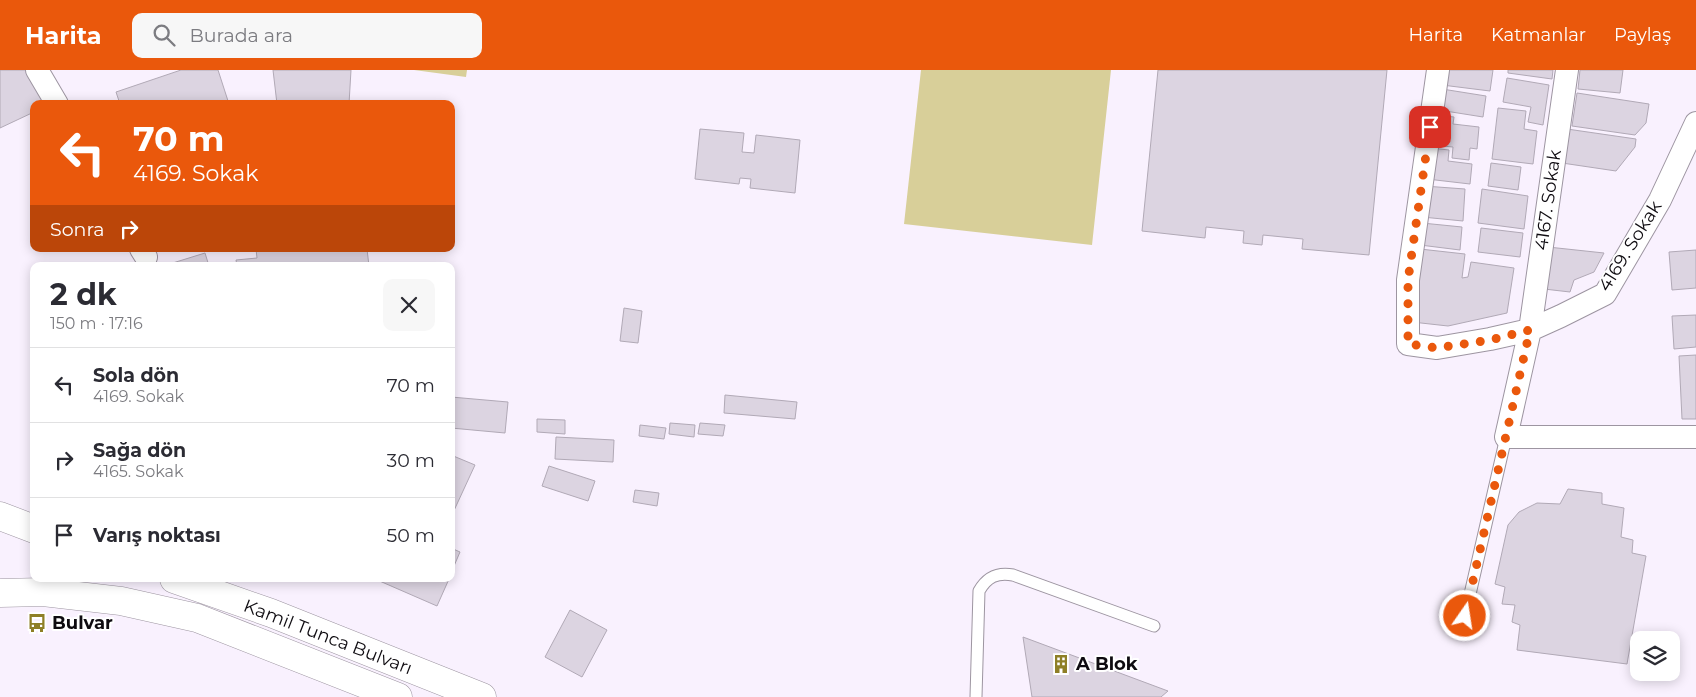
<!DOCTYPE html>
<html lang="tr">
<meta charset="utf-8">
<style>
:root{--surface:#fff;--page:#f7f7f7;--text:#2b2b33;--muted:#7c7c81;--line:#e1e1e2;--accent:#ea580c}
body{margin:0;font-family:Montserrat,sans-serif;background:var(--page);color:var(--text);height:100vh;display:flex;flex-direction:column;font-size:19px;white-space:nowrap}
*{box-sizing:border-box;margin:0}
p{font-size:16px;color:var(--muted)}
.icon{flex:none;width:28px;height:28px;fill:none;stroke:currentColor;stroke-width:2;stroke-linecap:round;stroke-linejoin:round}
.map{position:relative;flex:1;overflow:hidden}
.side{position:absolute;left:30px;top:192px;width:425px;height:320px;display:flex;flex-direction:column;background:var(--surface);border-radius:10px;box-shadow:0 2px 12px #0003}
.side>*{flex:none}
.banner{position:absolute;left:30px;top:30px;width:425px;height:152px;border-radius:10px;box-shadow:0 2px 12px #0003;background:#ea580c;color:#fff;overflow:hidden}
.buttons{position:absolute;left:1630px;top:561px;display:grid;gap:10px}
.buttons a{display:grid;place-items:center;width:50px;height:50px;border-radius:10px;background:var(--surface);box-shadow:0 2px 12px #0003;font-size:25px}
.pin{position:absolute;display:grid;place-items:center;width:42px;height:42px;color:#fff;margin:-21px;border-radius:10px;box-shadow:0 2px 8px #0006}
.me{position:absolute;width:55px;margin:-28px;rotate:13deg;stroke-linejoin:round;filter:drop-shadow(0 0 4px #0008)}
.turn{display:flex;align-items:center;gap:18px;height:105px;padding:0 20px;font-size:22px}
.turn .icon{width:65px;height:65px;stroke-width:2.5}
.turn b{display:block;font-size:35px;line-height:42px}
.then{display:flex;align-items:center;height:48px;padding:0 20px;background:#0003;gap:10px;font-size:19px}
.round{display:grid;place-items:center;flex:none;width:52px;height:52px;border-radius:10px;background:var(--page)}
.head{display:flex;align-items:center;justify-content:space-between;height:85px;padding:0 20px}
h1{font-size:30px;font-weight:700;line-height:38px}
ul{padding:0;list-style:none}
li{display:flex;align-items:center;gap:15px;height:75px;padding:0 20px;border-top:1px solid var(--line)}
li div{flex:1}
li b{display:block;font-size:19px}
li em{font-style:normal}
header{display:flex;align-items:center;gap:30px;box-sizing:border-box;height:70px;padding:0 25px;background:var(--accent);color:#fff}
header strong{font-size:24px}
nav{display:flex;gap:28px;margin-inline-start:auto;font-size:18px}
.search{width:350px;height:45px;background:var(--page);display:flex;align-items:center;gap:12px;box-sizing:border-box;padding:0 18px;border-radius:10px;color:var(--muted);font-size:19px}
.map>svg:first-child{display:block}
.green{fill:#d8cf99}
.building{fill:#dcd4e1;stroke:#b1a9b6}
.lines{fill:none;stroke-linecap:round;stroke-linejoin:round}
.lane-casing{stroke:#9d95a1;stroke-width:13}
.street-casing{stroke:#9d95a1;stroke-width:24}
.primary-casing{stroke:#9d95a1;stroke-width:29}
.lane{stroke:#fff;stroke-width:11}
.street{stroke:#fff;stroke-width:22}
.primary{stroke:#fff;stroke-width:28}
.route{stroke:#ea580c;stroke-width:9;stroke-dasharray:0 16.2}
.labels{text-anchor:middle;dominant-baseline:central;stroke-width:4;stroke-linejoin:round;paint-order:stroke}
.street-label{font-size:18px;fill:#0e0b10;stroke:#fff}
.poi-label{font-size:18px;font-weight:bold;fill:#0e0b10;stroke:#fff;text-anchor:start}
</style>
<header>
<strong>Harita</strong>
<div class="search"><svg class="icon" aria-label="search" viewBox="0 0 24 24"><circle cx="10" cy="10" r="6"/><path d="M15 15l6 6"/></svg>Burada ara</div>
<nav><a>Harita</a><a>Katmanlar</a><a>Paylaş</a></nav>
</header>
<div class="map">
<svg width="1696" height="627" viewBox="0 0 1696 627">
<rect width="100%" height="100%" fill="#f9f1fe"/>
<path class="green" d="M414,0H467L466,7Z
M921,0H1111L1092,175L904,154Z"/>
<path class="building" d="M0,0H31L47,34H34V42L0,58Z
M181,0H218L229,34H120L116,22Z
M273,0H351L349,34H277Z
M1158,0H1387L1369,185L1302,179L1303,169L1263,165L1262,175L1243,173L1244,161L1206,157L1205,168L1142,161Z
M1444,0H1493L1490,21L1442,15Z
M1508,0H1553L1552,9L1508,3Z
M1580,0H1623L1620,23L1578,19Z
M1507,8L1549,15L1543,55L1528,52L1531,37L1503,32Z
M1442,19L1486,26L1483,47L1439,40Z
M1577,23L1649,34L1646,53L1635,65L1572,56Z
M1498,38L1526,41L1524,59L1537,61L1533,94L1492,89Z
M1434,45L1454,47L1453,54L1479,57L1477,79L1470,78L1469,90L1452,88L1453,77L1431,75Z
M700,59L744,63L742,82L754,83L756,65L800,70L795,123L750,118L751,109L740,108L739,114L695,109Z
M1567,59L1636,69L1635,77L1616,101L1562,93Z
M1431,78L1449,80L1448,91L1472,94L1470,114L1427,109Z
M1491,93L1521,97L1518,120L1488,116Z
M1424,116L1465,119L1463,151L1422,147Z
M1482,119L1528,126L1524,159L1478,153Z
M1422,153L1462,157L1460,180L1420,175Z
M1481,158L1523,163L1520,187L1478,182Z
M1548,177L1604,183L1594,202L1574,210L1570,222L1544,219Z
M256,179H367L369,196H237L236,190L257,188Z
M1420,179L1465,184L1462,208L1468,207L1471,192L1514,198L1507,243L1448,256L1412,252Z
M1696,180V218L1672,220L1669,182Z
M205,183L209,196H163Z
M624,238L642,241L638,273L620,271Z
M1696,245V277L1674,279L1672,246Z
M1696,285V349H1682L1679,286Z
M725,325L797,332L795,349L724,343Z
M451,327L508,332L505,363L451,358Z
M537,349L565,350V364L537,362Z
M670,353L695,355L694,367L669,364Z
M700,353L725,355L723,366L698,364Z
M640,355L666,358L664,369L639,366Z
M556,367L614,370L613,392L555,389Z
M451,385L475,395L451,447Z
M549,396L595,411L588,431L542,416Z
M1568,419L1602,423V434L1624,438L1621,467L1633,470L1632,483L1646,486L1627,594L1517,580L1520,555L1512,552L1515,535L1502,534L1505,517L1495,514L1508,455L1519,442L1537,433L1560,434Z
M635,420L659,423L657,436L633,432Z
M451,478L460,482L451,503Z
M375,509H449L437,536Z
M570,540L607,560L582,607L545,587Z
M1023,567L1168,621L1161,627H1032Z"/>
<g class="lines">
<g class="lane-casing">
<path id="lane" d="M1465,546L1506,367
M976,627L979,521C987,507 997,502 1013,505L1154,556"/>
</g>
<g class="street-casing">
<path id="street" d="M37,0L57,34
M1438,0L1408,210V274L1437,278L1490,269L1530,260L1561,246L1605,224L1660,130L1696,53
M1567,0L1530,260L1506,367H1696
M141,179L146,187"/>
</g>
<g class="primary-casing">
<path id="primary" d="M0,446L34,459
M174,509L271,543L482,627
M0,523L43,522L121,531L197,548L398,627"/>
</g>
<use href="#lane" class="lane"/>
<use href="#street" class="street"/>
<use href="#primary" class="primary"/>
</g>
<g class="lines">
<path class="route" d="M1430,57L1408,210V274L1437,278L1490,270L1530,260L1465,546"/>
</g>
<defs>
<g id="bus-bare" transform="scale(1.5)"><path d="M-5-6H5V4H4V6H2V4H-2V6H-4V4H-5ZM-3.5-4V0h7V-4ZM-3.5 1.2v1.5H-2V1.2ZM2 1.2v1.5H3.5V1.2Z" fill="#8e7f26" stroke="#fff" stroke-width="2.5" paint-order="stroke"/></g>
<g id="building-bare" transform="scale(1.5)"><path d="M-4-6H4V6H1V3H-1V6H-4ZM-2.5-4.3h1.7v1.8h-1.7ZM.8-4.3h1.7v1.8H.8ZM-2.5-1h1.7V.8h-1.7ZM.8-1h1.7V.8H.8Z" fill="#8e7f26" stroke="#fff" stroke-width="2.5" paint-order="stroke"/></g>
</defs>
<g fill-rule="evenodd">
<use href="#bus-bare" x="37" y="553"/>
<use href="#building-bare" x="1061" y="594"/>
</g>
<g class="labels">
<g class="street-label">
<text transform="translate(1548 130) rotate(-82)">4167. Sokak</text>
<text transform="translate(1630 176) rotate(-58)">4169. Sokak</text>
<text transform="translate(328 567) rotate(21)">Kamil Tunca Bulvarı</text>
</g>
<g class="poi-label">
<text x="52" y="553">Bulvar</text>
<text x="1076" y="594">A Blok</text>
</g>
</g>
</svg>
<div class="buttons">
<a><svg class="icon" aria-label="layers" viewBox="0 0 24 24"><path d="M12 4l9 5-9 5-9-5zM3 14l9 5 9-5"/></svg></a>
</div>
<div class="pin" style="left:1430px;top:57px;background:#d93025"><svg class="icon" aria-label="arrive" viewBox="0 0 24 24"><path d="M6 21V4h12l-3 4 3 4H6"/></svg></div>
<svg class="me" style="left:1465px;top:546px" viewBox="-20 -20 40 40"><circle r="17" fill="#ea580c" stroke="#fff" stroke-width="3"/><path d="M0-11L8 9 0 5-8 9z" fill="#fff"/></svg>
<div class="banner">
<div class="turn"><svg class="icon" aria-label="left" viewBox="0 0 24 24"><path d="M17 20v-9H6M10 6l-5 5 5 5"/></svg><div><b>70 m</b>4169. Sokak</div></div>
<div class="then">Sonra<svg class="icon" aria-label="right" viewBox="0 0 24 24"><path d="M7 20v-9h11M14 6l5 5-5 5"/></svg></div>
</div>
<section class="side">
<div class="head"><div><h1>2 dk</h1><p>150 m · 17:16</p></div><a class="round"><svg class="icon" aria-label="close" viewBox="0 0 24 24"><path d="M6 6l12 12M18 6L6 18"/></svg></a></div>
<ul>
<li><svg class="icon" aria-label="left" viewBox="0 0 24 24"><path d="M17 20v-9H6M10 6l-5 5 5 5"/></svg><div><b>Sola dön</b><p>4169. Sokak</p></div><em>70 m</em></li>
<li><svg class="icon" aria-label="right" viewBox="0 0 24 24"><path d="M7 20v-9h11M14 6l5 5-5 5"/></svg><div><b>Sağa dön</b><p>4165. Sokak</p></div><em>30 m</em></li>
<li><svg class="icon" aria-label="arrive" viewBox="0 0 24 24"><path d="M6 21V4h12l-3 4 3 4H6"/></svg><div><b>Varış noktası</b></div><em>50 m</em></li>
</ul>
</section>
</div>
